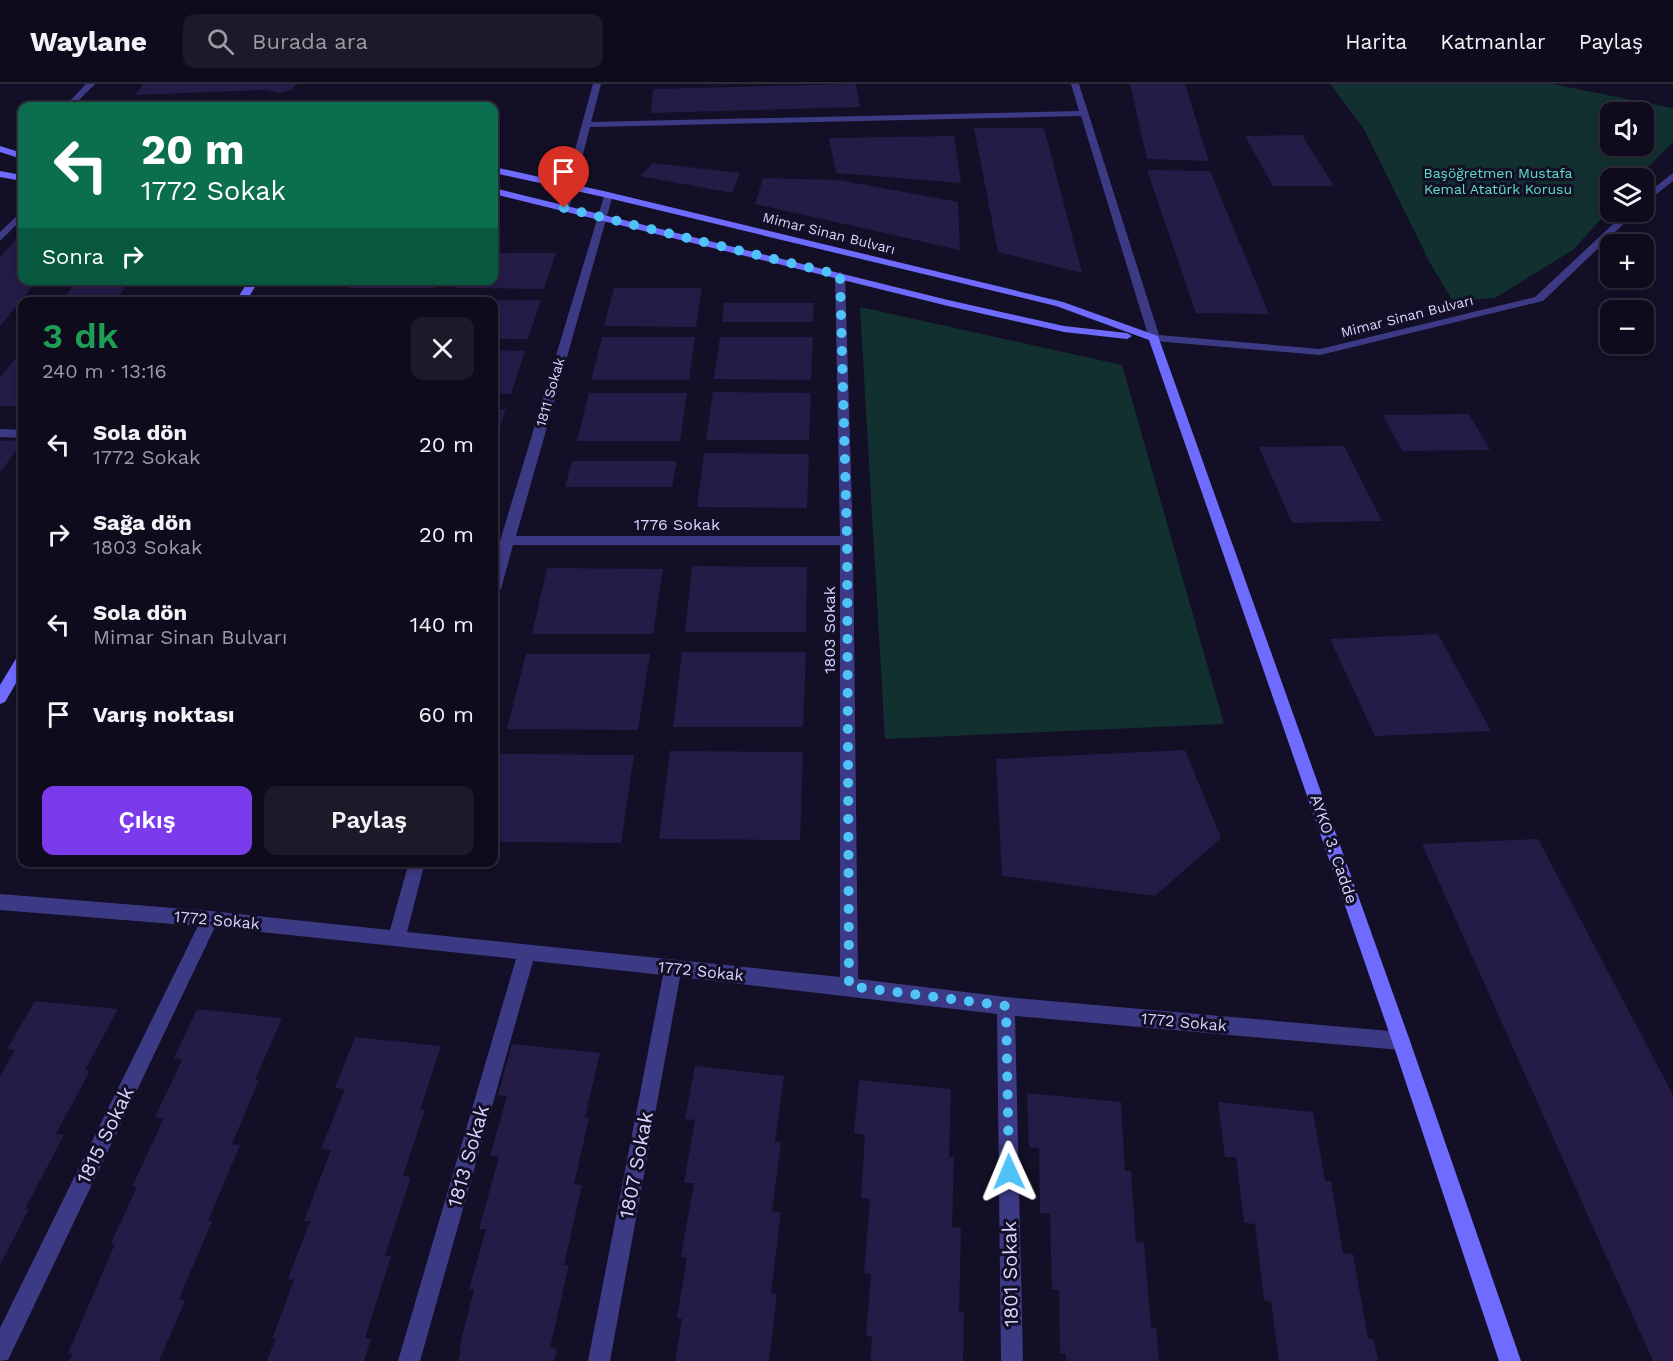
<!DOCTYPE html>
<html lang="tr">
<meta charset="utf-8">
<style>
:root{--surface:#0e0b1c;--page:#1c1929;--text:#f1f3f6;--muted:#9b9ba3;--line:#2e2b3b;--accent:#7c3aed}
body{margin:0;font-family:"Work Sans",sans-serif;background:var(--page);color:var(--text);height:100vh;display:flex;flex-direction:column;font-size:22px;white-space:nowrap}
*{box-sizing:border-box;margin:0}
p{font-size:20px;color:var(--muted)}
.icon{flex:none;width:33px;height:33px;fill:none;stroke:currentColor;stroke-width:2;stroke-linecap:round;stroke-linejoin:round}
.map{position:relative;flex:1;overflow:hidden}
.panel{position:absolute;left:18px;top:213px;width:480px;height:570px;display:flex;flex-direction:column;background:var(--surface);border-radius:12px;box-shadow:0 3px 9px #0003,0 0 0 2px var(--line)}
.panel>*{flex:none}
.guide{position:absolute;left:18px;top:18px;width:480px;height:183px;border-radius:12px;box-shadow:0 3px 9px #0003,0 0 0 2px var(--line);background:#0b6e4f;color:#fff;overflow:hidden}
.fabs{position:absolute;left:1600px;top:18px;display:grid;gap:12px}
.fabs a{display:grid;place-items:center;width:54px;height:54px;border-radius:12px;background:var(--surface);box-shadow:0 3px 9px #0003,0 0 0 2px var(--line);font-size:30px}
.pin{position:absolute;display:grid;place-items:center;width:51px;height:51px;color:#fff;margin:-62px -26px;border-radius:50% 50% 50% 0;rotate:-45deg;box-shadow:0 0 6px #0007}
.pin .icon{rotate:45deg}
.me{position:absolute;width:66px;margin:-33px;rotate:359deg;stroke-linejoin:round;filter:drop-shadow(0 0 4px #0008)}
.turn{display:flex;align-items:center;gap:21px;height:126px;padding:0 24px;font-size:27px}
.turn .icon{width:78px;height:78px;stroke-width:2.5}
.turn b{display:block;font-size:42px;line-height:51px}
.then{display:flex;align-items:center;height:57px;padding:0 24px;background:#0003;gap:12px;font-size:22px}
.round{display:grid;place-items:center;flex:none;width:63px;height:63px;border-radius:12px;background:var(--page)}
.summary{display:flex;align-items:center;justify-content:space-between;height:102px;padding:0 24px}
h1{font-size:36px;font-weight:600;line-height:45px;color:#1e9e55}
.cta{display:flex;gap:12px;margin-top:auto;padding:12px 24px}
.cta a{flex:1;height:69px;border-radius:12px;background:var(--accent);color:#fff;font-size:24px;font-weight:600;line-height:69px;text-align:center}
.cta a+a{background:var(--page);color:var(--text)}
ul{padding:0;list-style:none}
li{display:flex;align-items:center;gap:18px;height:90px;padding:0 24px}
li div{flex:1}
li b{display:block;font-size:22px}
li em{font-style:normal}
header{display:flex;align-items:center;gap:36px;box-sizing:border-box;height:84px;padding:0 30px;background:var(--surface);border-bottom:2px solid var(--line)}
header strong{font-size:28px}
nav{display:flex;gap:33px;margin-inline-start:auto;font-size:21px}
.search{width:420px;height:54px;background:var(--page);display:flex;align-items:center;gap:15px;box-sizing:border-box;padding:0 21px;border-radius:12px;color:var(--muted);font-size:22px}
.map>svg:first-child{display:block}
.green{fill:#12302f;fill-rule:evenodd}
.building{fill:#241b47}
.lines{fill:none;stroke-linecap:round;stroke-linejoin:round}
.street{fill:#3d3a85;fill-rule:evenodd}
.secondary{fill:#6f6bff;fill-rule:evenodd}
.route{stroke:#4fc3f7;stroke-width:10;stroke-dasharray:0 18}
.labels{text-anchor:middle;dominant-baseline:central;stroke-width:6;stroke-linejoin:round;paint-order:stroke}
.far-park-label{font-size:14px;fill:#5fe0c0;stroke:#130f26}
.far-street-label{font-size:14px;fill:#d9d4ff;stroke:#130f26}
.street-label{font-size:16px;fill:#d9d4ff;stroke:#130f26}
.near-street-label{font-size:20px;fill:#d9d4ff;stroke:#130f26}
</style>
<header>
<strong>Waylane</strong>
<div class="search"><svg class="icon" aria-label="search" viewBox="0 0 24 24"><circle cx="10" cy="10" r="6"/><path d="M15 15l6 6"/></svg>Burada ara</div>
<nav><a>Harita</a><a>Katmanlar</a><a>Paylaş</a></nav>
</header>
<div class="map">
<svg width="1673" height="1277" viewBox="0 0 1673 1277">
<rect width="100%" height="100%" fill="#130f26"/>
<path class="green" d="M1330,0H1552L1673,24V58L1638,94H1611V124L1573,166L1495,214L1453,217L1430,179L1364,45ZM1611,28H1644V62H1611Z
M860,223L1122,281L1224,640L885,655Z"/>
<path class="building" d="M143,0H297L291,6L279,9L265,6L135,11Z
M856,0L860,23L651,29L653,5Z
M1130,0H1185L1209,77L1147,75Z
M974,44H1044L1082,189L998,168Z
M1302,51L1334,102H1273L1245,52Z
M954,52L961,99L836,89L829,54Z
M653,79L740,89L732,109L640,92Z
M1147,86L1210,87L1269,230L1196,229Z
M763,94L839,96L958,118L960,166L755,120Z
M22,148V196H38L0,242V173Z
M494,169H556L544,205L456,204L459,196H494Z
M78,196H130L115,218H61Z
M351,196H439L435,204H347Z
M614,204H702L696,243L604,242Z
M341,214L431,215L430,218H339Z
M494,216H541L528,255H494Z
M724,219H814L813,238H722Z
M602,253H695L689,296H591Z
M720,253H813L811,296L714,295Z
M22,266V322H0V294Z
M494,266L525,267L511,310H494Z
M713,308L811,309L809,356H706Z
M589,309H687L680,357H577Z
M494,325H506L494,362Z
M1469,330L1490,366L1402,367L1383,331Z
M22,356V358L0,389V357Z
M1344,362L1382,437L1292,439L1259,363Z
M704,369L809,370L807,424L697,423Z
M572,377H677L672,403H565Z
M692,482L807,483L806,548H685Z
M547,484L663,485L653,550H532Z
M1438,550L1491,647L1375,652L1330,555Z
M682,568H806L803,643H673Z
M526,570H650L638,646L507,645Z
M1185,666L1221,754L1155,812L1002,792L996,675Z
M670,667L803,668L800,756L659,755Z
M501,670L634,671L621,759L494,758V701Z
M1538,755L1673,1011V1277H1653L1422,760Z
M35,917L118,925L85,986L90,987L56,1050L64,1051L25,1125H29L0,1181V992L15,966L7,965Z
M197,925L282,934L255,996H259L232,1060L240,1061L208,1137H212L179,1215L185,1217L159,1277H69L72,1269H68L115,1160L111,1159L137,1103H132L164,1034L155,1033L182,976L174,974Z
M355,953L441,962L420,1026H425L403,1092L411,1093L385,1172H391L365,1254L371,1255L364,1277H267L276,1254L272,1255L294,1196L288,1195L310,1137H304L331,1066L321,1065L345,1005L335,1004Z
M512,960L600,969L585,1033L589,1034L574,1100L582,1101L564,1181H569L550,1264L557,1265L554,1277H458L461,1265L459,1264L474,1206L469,1205L486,1145H479L499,1073L490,1072L507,1012L498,1011Z
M695,982L784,992L775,1058H781L772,1127L781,1128L771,1209L777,1210L769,1277H675L682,1235L677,1234L687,1174L681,1172L694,1099H684L695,1036L685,1035Z
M859,996L951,1005L949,1073H954L952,1143L961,1144L959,1227L964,1228L963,1277H870L872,1253L866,1252L871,1190L864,1189L870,1115L861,1114L865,1051L854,1049Z
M1027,1009L1121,1018L1125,1087H1131L1136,1158L1144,1159L1151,1243L1156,1244L1159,1277H1066V1270L1060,1269L1059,1206L1052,1205L1050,1130L1040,1129L1039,1064L1029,1063Z
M1218,1018L1313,1028L1325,1097H1331L1343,1169L1353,1170L1368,1254L1374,1256L1378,1277H1279L1271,1218L1264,1216L1255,1140L1244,1139L1236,1073H1225Z"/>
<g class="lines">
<path class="street" d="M86,0H95L73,22H65Z
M593,0H601L591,38L1079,27L1071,0H1079L1159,251L1320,265L1535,213L1626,128H1636L1543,217L1320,271L1154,257L1149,254L1081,32L590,43L569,124L564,127L559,124Z
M1673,89V97L1644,120V112Z
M605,109L613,111L516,452H840L835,191L840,188L845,191L853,456L858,895L1006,913L1401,948L1408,951L1410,957L1408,963L1401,966L1015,932L1023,1277H1001L997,930L680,893L610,1277H588L663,891L533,877L420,1277H398L516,875L215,843L8,1276L0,1277V1244L198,842L0,826V810L210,827L390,846L409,778H425L407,848L840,893V461H513L501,505L494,510V484L500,457Z
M22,127V135L0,157V148Z
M0,345L22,346V354L0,353Z"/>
<path class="secondary" d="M0,62L22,69V75L0,68Z
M494,83L608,108L1063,218L1158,252L1410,957L1521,1277H1499L1392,957L1149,256L1056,222L608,114L494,89Z
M0,87L22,91V97L0,93Z
M494,104L948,216L1064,242L1127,249L1132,252L1127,255L1064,248L948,222L494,110Z
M249,196H259L246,218H235Z
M22,572V589L5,618L0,620V601L17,573Z"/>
</g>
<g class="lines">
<path class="route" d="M564,124L840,191L847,456L849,902L1006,922L1009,1088"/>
</g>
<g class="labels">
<g class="far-park-label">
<text x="1498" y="89">Başöğretmen Mustafa<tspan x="1498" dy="16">Kemal Atatürk Korusu</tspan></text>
</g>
<g class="far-street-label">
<text transform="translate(829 149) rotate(14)">Mimar Sinan Bulvarı</text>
<text transform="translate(1407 232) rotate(-14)">Mimar Sinan Bulvarı</text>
<text transform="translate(550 308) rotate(-74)">1811 Sokak</text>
</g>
<g class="street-label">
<text x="677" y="440">1776 Sokak</text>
<text transform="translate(829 546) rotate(-90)">1803 Sokak</text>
<text transform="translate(1334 765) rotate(71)">AYKO 3. Cadde</text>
<text transform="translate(217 836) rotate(5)">1772 Sokak</text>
<text transform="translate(701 887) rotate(6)">1772 Sokak</text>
<text transform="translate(1184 938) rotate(5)">1772 Sokak</text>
</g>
<g class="near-street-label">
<text transform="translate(105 1051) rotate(-64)">1815 Sokak</text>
<text transform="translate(468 1072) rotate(-74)">1813 Sokak</text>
<text transform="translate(636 1081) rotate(-79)">1807 Sokak</text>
<text transform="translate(1010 1190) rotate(-91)">1801 Sokak</text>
</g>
</g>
</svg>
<div class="fabs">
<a><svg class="icon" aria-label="sound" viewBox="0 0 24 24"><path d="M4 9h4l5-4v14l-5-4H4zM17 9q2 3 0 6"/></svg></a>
<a><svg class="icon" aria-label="layers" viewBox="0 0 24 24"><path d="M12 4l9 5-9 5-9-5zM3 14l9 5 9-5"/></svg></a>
<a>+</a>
<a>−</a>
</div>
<div class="pin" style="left:564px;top:124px;background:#d93025"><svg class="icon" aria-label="arrive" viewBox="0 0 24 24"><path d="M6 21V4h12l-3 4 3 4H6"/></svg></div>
<svg class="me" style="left:1009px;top:1088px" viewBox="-20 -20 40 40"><path d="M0-17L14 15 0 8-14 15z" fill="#4fc3f7" stroke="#fff" stroke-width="4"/></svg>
<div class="guide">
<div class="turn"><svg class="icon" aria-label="left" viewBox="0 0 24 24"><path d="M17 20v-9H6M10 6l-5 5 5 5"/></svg><div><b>20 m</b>1772 Sokak</div></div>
<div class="then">Sonra<svg class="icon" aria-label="right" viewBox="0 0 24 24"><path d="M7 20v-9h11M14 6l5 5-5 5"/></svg></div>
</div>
<section class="panel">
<div class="summary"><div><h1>3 dk</h1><p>240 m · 13:16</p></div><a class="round"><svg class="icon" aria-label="close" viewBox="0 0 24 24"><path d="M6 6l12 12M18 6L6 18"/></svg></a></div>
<ul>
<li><svg class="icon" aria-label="left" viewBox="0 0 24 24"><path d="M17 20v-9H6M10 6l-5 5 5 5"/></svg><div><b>Sola dön</b><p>1772 Sokak</p></div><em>20 m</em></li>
<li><svg class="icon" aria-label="right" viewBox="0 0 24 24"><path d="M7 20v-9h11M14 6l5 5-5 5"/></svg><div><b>Sağa dön</b><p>1803 Sokak</p></div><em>20 m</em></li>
<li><svg class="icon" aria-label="left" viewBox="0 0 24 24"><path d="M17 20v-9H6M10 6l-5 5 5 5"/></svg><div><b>Sola dön</b><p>Mimar Sinan Bulvarı</p></div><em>140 m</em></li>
<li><svg class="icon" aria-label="arrive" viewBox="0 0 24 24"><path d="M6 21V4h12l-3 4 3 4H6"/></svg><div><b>Varış noktası</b></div><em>60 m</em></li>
</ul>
<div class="cta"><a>Çıkış</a><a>Paylaş</a></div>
</section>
</div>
